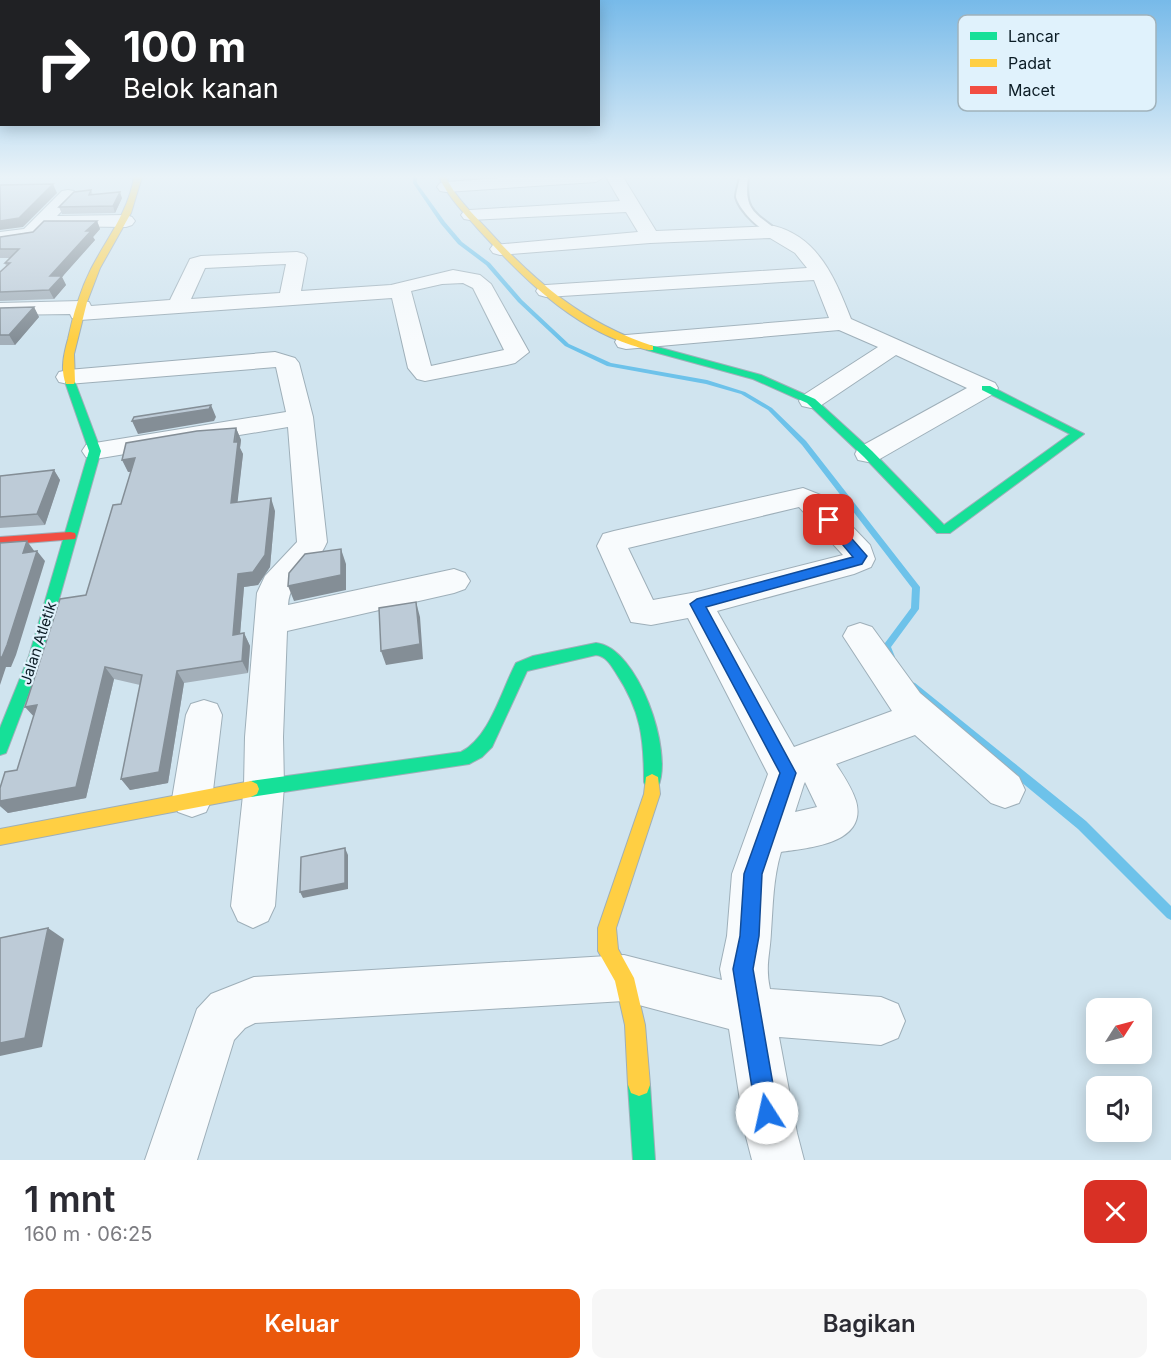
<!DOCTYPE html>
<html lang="id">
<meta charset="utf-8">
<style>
:root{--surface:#fff;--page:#f7f7f7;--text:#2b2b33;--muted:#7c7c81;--accent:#ea580c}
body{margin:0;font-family:Inter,sans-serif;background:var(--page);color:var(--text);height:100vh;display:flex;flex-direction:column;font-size:22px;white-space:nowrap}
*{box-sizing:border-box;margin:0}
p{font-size:20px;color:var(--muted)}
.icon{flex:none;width:33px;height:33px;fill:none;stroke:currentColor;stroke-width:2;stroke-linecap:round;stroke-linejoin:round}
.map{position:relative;height:1160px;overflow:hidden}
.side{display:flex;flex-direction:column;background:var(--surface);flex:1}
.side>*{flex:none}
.guide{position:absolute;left:0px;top:0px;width:600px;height:126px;box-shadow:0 3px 15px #0003;background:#202124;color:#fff;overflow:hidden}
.needle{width:39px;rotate:54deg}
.controls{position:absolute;left:1086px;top:998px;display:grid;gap:12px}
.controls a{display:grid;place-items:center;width:66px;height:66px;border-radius:12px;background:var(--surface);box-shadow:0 3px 15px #0003;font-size:30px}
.pin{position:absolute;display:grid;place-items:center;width:51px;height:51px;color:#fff;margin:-26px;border-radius:12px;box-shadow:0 3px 9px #0006}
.me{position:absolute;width:66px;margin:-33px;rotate:350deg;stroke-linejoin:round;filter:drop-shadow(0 0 4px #0008)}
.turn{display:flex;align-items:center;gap:21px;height:126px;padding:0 24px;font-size:27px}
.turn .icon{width:78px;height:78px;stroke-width:2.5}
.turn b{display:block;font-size:42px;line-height:51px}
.round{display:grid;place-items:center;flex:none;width:63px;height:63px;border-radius:12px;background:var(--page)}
.head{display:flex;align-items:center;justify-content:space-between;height:102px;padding:0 24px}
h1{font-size:36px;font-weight:600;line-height:45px}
.button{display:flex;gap:12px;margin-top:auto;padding:12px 24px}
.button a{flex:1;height:69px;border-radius:12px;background:var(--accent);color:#fff;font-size:24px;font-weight:600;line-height:69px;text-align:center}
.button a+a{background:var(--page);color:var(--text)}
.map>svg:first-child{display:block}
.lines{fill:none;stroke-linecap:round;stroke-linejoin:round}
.stream{fill:#6dc2ea;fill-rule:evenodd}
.lane-casing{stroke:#9eafb9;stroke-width:4}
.street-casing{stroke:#9eafb9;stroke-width:2}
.fast-casing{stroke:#9eafb9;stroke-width:2}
.slow-casing{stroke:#9eafb9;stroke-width:2}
.jam-casing{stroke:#9eafb9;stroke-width:2}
.lane{fill:#f8fbfd;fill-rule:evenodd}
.street{fill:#f8fbfd;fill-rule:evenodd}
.fast{fill:#16e098;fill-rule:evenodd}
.slow{fill:#ffcf43;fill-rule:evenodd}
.jam{fill:#f24e42;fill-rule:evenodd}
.wall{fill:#a3afb9}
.shaded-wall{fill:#848e96}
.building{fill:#bdcbd7;stroke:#848e96;stroke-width:1.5}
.route{fill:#1a73e8;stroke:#114b97;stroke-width:1.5}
.labels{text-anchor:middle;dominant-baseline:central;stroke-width:4.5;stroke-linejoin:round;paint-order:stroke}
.street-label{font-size:15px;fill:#0a1b24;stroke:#e0f2fc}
.key{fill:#e0f2fc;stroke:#a0b2bb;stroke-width:1.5}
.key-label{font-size:16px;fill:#0a1b24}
</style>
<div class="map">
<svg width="1171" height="1160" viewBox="0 0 1171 1160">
<rect width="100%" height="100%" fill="#d0e4ef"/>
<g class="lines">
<path class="stream" d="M413,177H417V183L445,222L462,242L490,263L522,300L569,344L611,363L707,380L745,392L772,408L806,441L920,587L919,609L891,647L895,657L894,660L891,661L888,660L882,647L911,608L912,588L802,445L768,410L741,394L706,384L607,366L565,346L518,302L486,265L458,244L441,224L413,183Z
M912,682L915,683L1086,821L1171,906V920L1167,918L1078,829L909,689L907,686L909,683Z"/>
<g class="lane-casing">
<path id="lane" d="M740,177H748C744,209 753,212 777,230V234C764,236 739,210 736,197C736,192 739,183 740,177Z"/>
</g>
<g class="street-casing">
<path id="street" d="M513,177H604L596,182L446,192L440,191L437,187L440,183L446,182Z
M606,177H623L656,231L774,226C819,237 836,281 851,319L995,383L998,388L995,393L878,460L868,462L858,460L855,454L858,448L967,388L896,355L820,406L811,408L802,406L799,401L802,396L878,347L839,330L626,349L618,347L615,342L618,337L626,335L829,318L814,280L546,297L539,295L536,291L539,287L546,285L807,268L795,253L770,238L650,243L500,255L493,253L490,249L493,245L638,232L626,212L470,220L464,219L461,215L464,211L470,210L620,201Z
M68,190L74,191L77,195L57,216L126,215L132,217L135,221L132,225L126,227L48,226L37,238L0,244V232L24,229L62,191Z
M297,252L304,254L307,258L301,291L391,285L453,270L480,275L491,284L529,352L515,363L507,365L425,381L417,379L408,368L392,298L80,320L72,318L70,314L0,315V303L81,301L89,302L91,306L170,300L190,259L201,256ZM286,264L280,293L191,299L205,268ZM463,283L473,288L504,350L431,366L411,291L442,284Z
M275,352L295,358L299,363L313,417L327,542C316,569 290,576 288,605L454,569L465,573L470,581L465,589L454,593L287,631L283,737L284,786L275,906L268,921L253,928L238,921L231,906L244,786L245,737L257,593L265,576L297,542L288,427L95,459L86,457L82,451L86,445L95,443L286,412L276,367L68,384L59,382L56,377L59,372L68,370Z
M803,488L823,496L870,545L875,559L871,567L854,574L717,611L794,747L892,711L843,636L848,627L860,623L872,627L920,693L1019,777L1025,790L1019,803L1005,808L991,803L915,735L836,764C843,775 852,788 856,801C868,844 808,848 781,852C773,879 773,905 771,932C770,955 765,965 770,989L881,997L898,1004L905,1021L898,1038L881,1045L779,1037L797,1133L804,1160H752L745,1133L729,1029L624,1001L255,1023L245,1028L234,1040L197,1160H145L197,1009L211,994L254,977L624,955L722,980L720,969L727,936L732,874L768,774L688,618L651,625L631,622L597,546L603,534L614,531ZM799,507L843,555L697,592L653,600L628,548ZM805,782L817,807L795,812L804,784Z
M204,700L217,704L222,715L212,799L206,812L192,817L178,812L172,799L186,715L191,704Z"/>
</g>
<g class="fast-casing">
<path id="fast" d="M650,345L761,375L815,399L872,451L944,525L1070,434L982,390V386H990L1084,434L950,533H937L864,457L807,403L753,379L647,350L645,348Z
M70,379L75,382L101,451L43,656L8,748L6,753L0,755V728L29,656L89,451L65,382Z
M596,643C638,647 674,752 658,787L652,790L646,787L644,782C644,738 641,711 616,673C611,665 606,656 596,655L527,671L492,747L482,757L469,764L251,797L245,794L243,789L245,784L251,781L461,752C490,737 501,691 516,663L533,656Z
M639,1074L647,1077L650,1085L655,1160H633L628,1085L631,1077Z"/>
</g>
<g class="slow-casing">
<path id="slow" d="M134,177H142L131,213L100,268L87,302L74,354L75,382L74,384H66C60,370 64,353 68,339C73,315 80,291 91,269C107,238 128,213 134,177Z
M439,177H446C455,197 471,212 486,228C535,282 583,323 653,346V350C646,351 639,347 631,345C569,325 521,276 478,229C464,213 448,197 439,177Z
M652,774L658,777L660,794L616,928L618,949L634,978L645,1025L650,1085L647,1093L639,1096L631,1093L628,1085L625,1025L615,981L598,951V928L644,794L646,777Z
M251,781L257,784L259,789L257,794L251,797L0,845V829Z"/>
</g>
<g class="jam-casing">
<path id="jam" d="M70,532L75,533L76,536L75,539L0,545V537Z"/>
</g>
<use href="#lane" class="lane"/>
<use href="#street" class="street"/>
<use href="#fast" class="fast"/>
<use href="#slow" class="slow"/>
<use href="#jam" class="jam"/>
</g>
<path class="wall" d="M91,190L93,195L122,198L115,213L62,214L59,207Z
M97,221L100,229L93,237L95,240L62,277L66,285L54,299L0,301V272L6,266L5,263L10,258H0V237Z
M34,307L39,317L15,345H0V308Z
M236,428L241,440L240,448L243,454L237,502L275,511L270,567L258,585L244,587L240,634L244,633L250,646L248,673L184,683L168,783L130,790L121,779L140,685L114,679L86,798L8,813L0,806V788L17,770L121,504L131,472H128Z
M54,470L60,480L45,525L0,528V476Z"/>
<path class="shaded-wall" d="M53,184L57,193L23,227L0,230V221Z
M120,192L122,198L115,213L113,206Z
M97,221L100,229L93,237L95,240L62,277L66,285L54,299L49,290L50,276L86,231Z
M34,307L39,317L15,345L9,335Z
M211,405L216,417L214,421L138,434L132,421Z
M236,428L241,440L240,448L243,454L236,516L231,503Z
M135,458L141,471L128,472L122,460Z
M54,470L60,480L45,525L37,514Z
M271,498L275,511L270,567L258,585L244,587L239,647L233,635L238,574Z
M27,541L35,552L23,553Z
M341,549L346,564V590L294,601L288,586Z
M37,551L45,561L16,655L11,667H6L0,685V657Z
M416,602L420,617L423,659L386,665L381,651Z
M244,633L250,646L248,673L242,661Z
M105,667L114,679L86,798L8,813L0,806V801Z
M177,671L184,683L168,783L130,790L121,779Z
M37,705L36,719L25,707Z
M345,848L348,855V889L303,898L300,892Z
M48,928L64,939L42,1047L0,1056V1043Z"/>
<path class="building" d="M53,184L19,218L0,221V185Z
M91,190L89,195L120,192L113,206L59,207L74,192Z
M44,221H97L86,231H91L50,276H62L49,290L0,292V272L10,263H5L19,249H0V237L33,232Z
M34,307L9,335H0V308Z
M211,405L209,409L132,421L134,417Z
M236,428L234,442H238L231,503L271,498L265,555L253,572L238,574L233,635L244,633L242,661L177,671L159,772L121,779L142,675L105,667L76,787L0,801V788L5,772L17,770L37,705L25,707L60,599L86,595L113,505L121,504L135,458L122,460L126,443L197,431Z
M54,470L37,514L0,517V476Z
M27,541L23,553L37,551L7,645L2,657H0V543Z
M341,549V575L288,586L289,573L305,554Z
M416,602L420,644L381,651L379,608Z
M345,848V883L300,892L301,857Z
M48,928L25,1038L0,1043V938Z"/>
<linearGradient id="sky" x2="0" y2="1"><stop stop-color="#77bae9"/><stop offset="0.52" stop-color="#eaf3f8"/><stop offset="1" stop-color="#eaf3f8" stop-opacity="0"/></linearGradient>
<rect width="1171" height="340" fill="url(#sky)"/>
<path class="route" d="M829,515L833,517L867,556L862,564L706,607L796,773L762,874L759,936L753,969L778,1113L775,1121L767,1124L760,1121L756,1113L733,969L740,936L744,874L780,773L690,604L697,599L853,557L822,520Z"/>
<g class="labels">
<g class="street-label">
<text transform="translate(38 643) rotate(-72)">Jalan Atletik</text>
</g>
</g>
<rect x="958" y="15" width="198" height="96" rx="9" class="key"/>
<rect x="970" y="32" width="27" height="8" fill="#16e098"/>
<rect x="970" y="59" width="27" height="8" fill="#ffcf43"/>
<rect x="970" y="86" width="27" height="8" fill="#f24e42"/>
<g class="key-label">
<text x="1008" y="42">Lancar</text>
<text x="1008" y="69">Padat</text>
<text x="1008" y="96">Macet</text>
</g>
</svg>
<div class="controls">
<a><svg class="needle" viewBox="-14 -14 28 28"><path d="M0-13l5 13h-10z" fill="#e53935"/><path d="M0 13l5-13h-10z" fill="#7c7c81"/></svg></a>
<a><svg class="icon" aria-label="sound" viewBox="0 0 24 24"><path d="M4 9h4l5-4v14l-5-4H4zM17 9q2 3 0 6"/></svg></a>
</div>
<div class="pin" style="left:829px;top:520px;background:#d93025"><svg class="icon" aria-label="arrive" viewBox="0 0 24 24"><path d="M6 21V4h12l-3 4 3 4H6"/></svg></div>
<svg class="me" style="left:767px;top:1113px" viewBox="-20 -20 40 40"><circle r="19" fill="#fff"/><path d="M0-13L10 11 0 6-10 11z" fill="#1a73e8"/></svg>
<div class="guide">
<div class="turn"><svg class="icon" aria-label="right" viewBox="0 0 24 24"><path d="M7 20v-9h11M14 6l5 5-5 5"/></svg><div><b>100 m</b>Belok kanan</div></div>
</div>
</div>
<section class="side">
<div class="head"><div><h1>1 mnt</h1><p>160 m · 06:25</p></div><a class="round" style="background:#d93025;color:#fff"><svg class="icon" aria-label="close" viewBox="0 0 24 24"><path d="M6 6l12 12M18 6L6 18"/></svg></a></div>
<div class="button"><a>Keluar</a><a>Bagikan</a></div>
</section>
